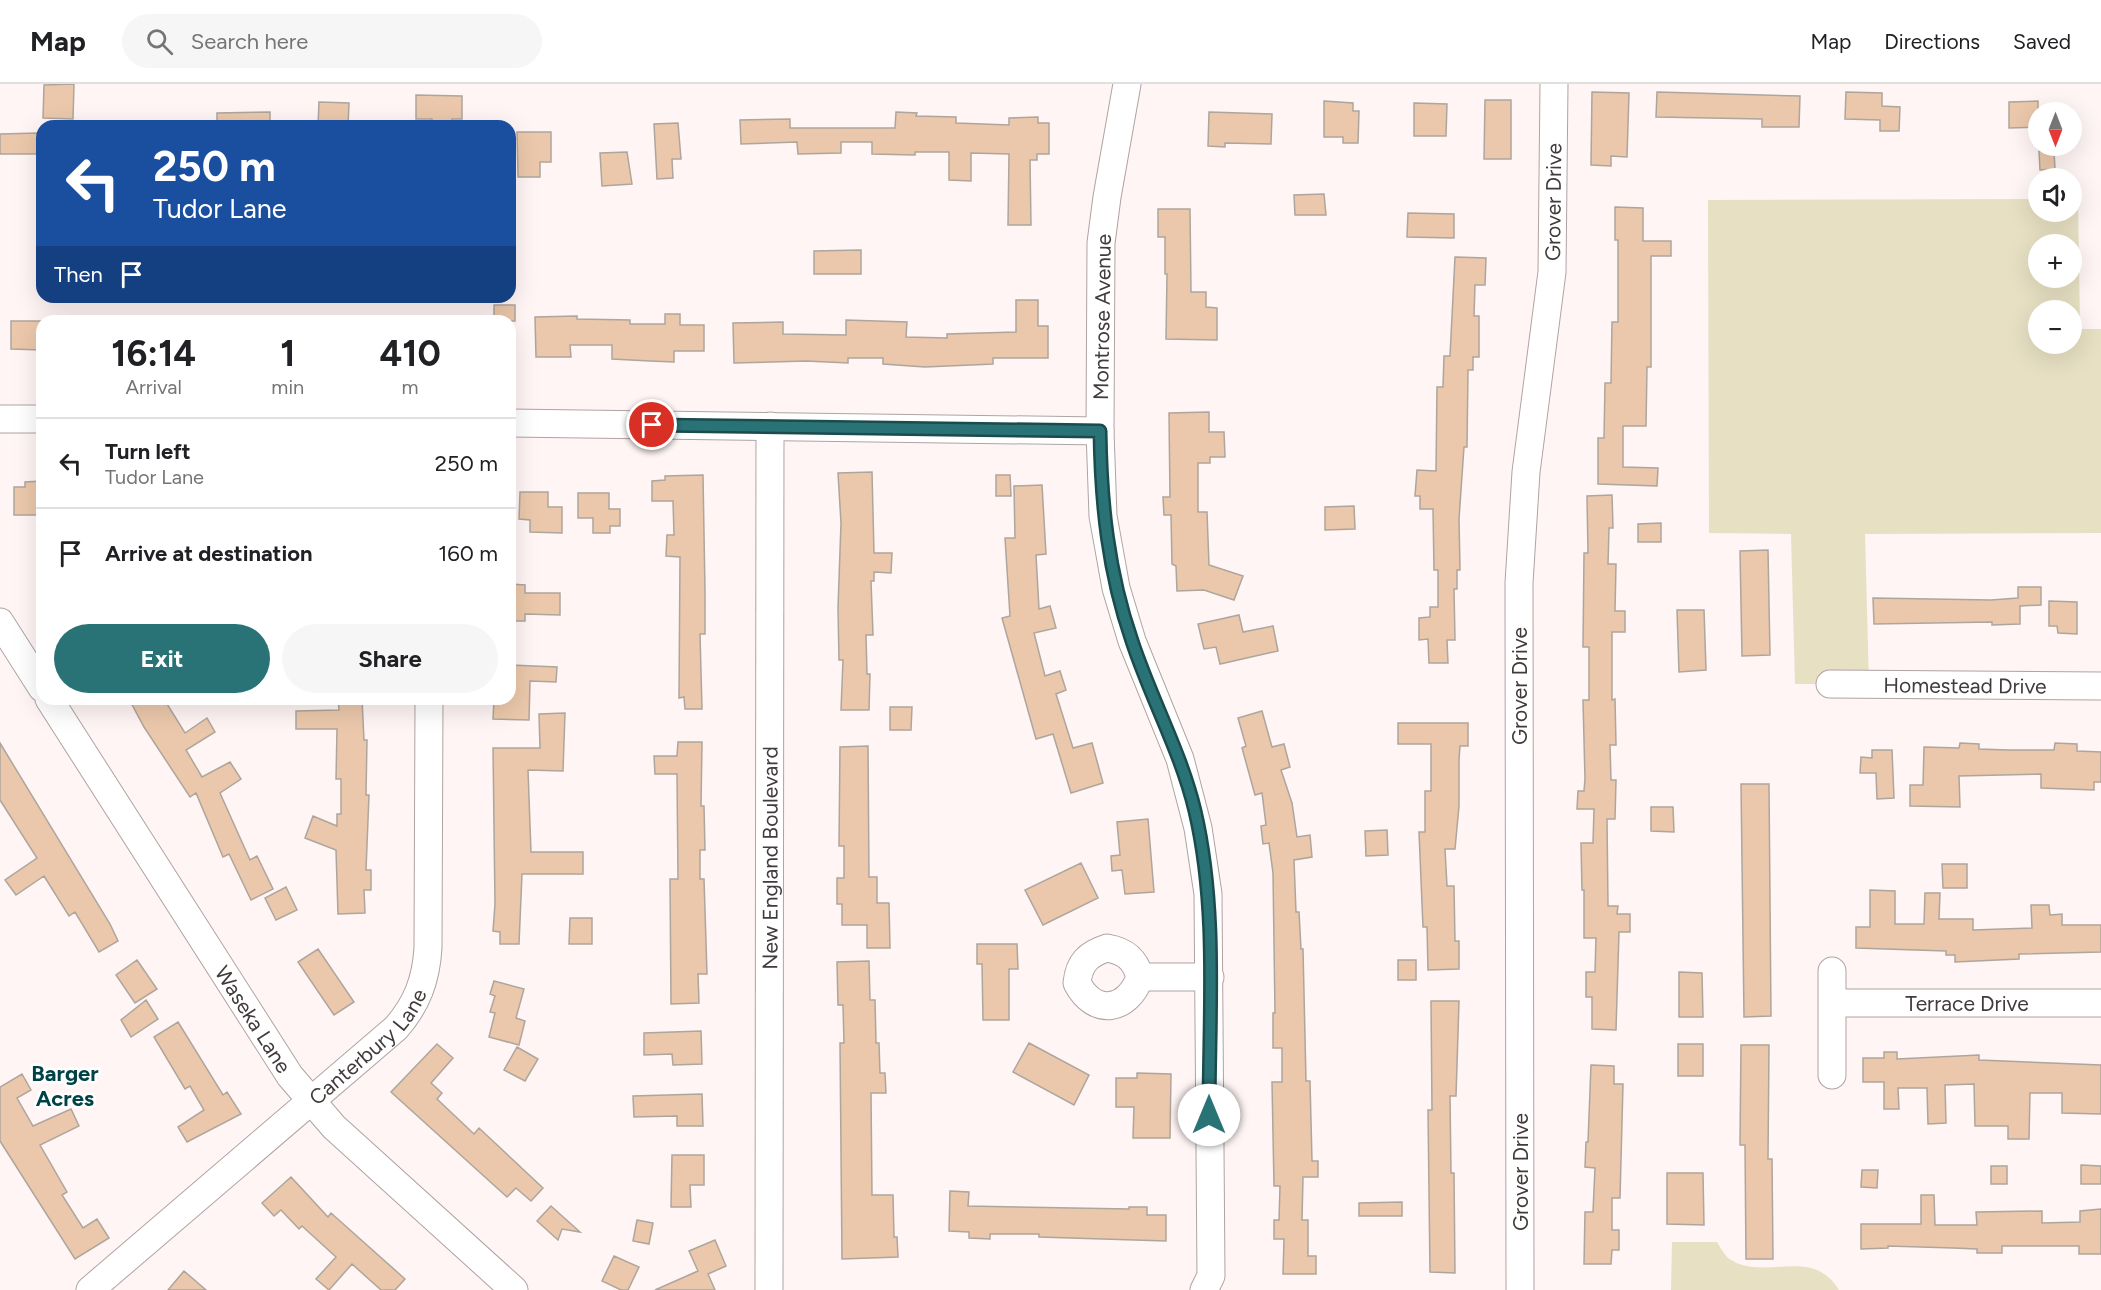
<!DOCTYPE html>
<meta charset="utf-8">
<style>
:root{--surface:#fff;--page:#f6f6f6;--text:#202124;--muted:#757577;--line:#e0e0e0;--accent:#297377}
body{margin:0;font-family:Figtree,sans-serif;background:var(--page);color:var(--text);height:100vh;display:flex;flex-direction:column;font-size:22px;white-space:nowrap}
*{box-sizing:border-box;margin:0}
p{font-size:20px;color:var(--muted)}
.icon{flex:none;width:33px;height:33px;fill:none;stroke:currentColor;stroke-width:2;stroke-linecap:round;stroke-linejoin:round}
.map{position:relative;flex:1;overflow:hidden}
.side{position:absolute;left:36px;top:231px;width:480px;height:390px;display:flex;flex-direction:column;background:var(--surface);border-radius:18px;box-shadow:0 6px 24px #0002}
.side>*{flex:none}
.top-card{position:absolute;left:36px;top:36px;width:480px;height:183px;border-radius:18px;box-shadow:0 6px 24px #0002;background:#1a4fa0;color:#fff;overflow:hidden}
.needle{width:39px;rotate:180deg}
.fabs{position:absolute;left:2028px;top:18px;display:grid;gap:12px}
.fabs a{display:grid;place-items:center;width:54px;height:54px;border-radius:50%;background:var(--surface);box-shadow:0 6px 24px #0002;font-size:30px}
.pin{position:absolute;display:grid;place-items:center;width:51px;height:51px;color:#fff;margin:-26px;border:3px solid #fff;border-radius:50%;box-shadow:0 2px 6px #0007}
.me{position:absolute;width:66px;margin:-33px;rotate:0deg;stroke-linejoin:round;filter:drop-shadow(0 0 4px #0008)}
.turn{display:flex;align-items:center;gap:21px;height:126px;padding:0 18px;font-size:27px}
.turn .icon{width:78px;height:78px;stroke-width:2.5}
.turn b{display:block;font-size:42px;line-height:51px}
.then{display:flex;align-items:center;height:57px;padding:0 18px;background:#0003;gap:12px;font-size:22px}
.eta{display:flex;justify-content:space-evenly;align-items:center;height:102px;text-align:center}
.eta b{font-size:36px;font-weight:700;line-height:42px}
.button{display:flex;gap:12px;margin-top:auto;padding:12px 18px}
.button a{flex:1;height:69px;border-radius:36px;background:var(--accent);color:#fff;font-size:24px;font-weight:700;line-height:69px;text-align:center}
.button a+a{background:var(--page);color:var(--text)}
ul{padding:0;list-style:none}
li{display:flex;align-items:center;gap:18px;height:90px;padding:0 18px;border-top:2px solid var(--line)}
li div{flex:1}
li b{display:block;font-size:22px}
li em{font-style:normal}
header{display:flex;align-items:center;gap:36px;box-sizing:border-box;height:84px;padding:0 30px;background:var(--surface);border-bottom:2px solid var(--line)}
header strong{font-size:28px}
nav{display:flex;gap:33px;margin-inline-start:auto;font-size:21px}
.search{width:420px;height:54px;background:var(--page);display:flex;align-items:center;gap:15px;box-sizing:border-box;padding:0 21px;border-radius:33px;color:var(--muted);font-size:22px}
.map>svg:first-child{display:block}
.green{fill:#e7e0c3;fill-rule:evenodd}
.building{fill:#ebc8ab;stroke:#aea59d;stroke-width:1.5}
.lines{fill:none;stroke-linecap:round;stroke-linejoin:round}
.minor-casing{stroke:#b0a3a2;stroke-width:29}
.minor{stroke:#fff;stroke-width:27}
.route-casing{stroke:#1b4b4d;stroke-width:15}
.route{stroke:#297377;stroke-width:10}
.labels{text-anchor:middle;dominant-baseline:central;stroke-width:5;stroke-linejoin:round;paint-order:stroke}
.street-label{font-size:21px;fill:#413b3b;stroke:#fff}
.neighbourhood-label{font-size:22px;font-weight:bold;fill:#004346;stroke:#fff}
</style>
<header>
<strong>Map</strong>
<div class="search"><svg class="icon" aria-label="search" viewBox="0 0 24 24"><circle cx="10" cy="10" r="6"/><path d="M15 15l6 6"/></svg>Search here</div>
<nav><a>Map</a><a>Directions</a><a>Saved</a></nav>
</header>
<div class="map">
<svg width="2101" height="1206" viewBox="0 0 2101 1206">
<rect width="100%" height="100%" fill="#fef5f4"/>
<path class="green" d="M2072,114H2078L2080,245H2101V449L1865,450L1869,600H1795L1791,450L1709,449L1708,116L2038,115V128H2072ZM2038,160H2072V194H2038ZM2038,226H2072V260H2038Z
M1672,1158H1717C1720,1163 1724,1170 1728,1174C1762,1199 1812,1161 1839,1206H1671Z"/>
<path class="building" d="M74,0L73,35L43,34L44,1Z
M1592,8L1629,9L1627,73L1611,72V82L1591,81Z
M1657,8L1800,12L1799,43H1762V35L1656,33Z
M1846,8L1882,9V22L1900,23L1899,47H1880V36L1845,35Z
M416,11L462,12V35H452V42H432V35H416Z
M1485,16H1511V75H1484Z
M1324,17L1353,19V27H1359L1358,59H1343V53H1324Z
M2038,17V43L2009,44V18Z
M319,18L349,19L348,42H318Z
M1414,19L1447,20L1446,52H1414Z
M270,28V42H217V29Z
M896,28L917,29L916,32L956,33V39L1009,41V34L1038,33V39H1049V70H1037V76H1030L1031,141H1008L1009,70L971,69V97L949,96V68H915V71L872,70V58H841V69L798,70L797,58L741,60L740,36L790,35V44H895Z
M1209,28L1272,30L1271,60L1225,59V63L1208,62Z
M678,39L681,75H672L673,94L657,95L654,40Z
M517,48H551V78H540V93H518Z
M38,49V70H0V50Z
M2039,67H2054L2055,85L2040,86Z
M627,68L632,100L602,102L600,69Z
M1324,110L1326,131H1295L1294,111Z
M1615,123L1643,124V157H1671V172H1651V283H1647L1646,342H1623V383L1658,384L1657,402L1598,400V354H1604L1605,299H1611L1612,238H1618V156H1615Z
M1158,125H1190L1191,208H1206V223L1217,224V256L1166,255L1167,190H1165V153H1158Z
M1408,129L1454,130V154L1407,153Z
M861,166V190H814V167Z
M1455,173L1486,174L1485,201H1475L1474,232H1479V273H1473V286H1468L1467,363H1464L1459,435L1460,486H1457V505H1454L1455,556H1447L1448,579H1429L1428,555L1419,556V534L1430,533V523H1438V486H1434L1433,425H1420V412H1415L1417,386L1436,387L1437,303H1443L1444,272H1450Z
M1016,216H1038V242H1048V274H993V280L925,283L883,280V274H848V279L806,277L734,279L733,239L783,238V250L846,251V236L907,238L906,253L947,254V250L1016,248Z
M494,221H515V237H494Z
M665,230H680V241H704V267H674V278L650,277L612,275V261H570L571,273H536L535,233L577,232V235L630,236V240H665Z
M11,237H42V266L11,265Z
M1209,328V348H1224L1225,373H1210V379H1198V428H1207L1209,481L1243,492L1234,516L1204,506L1177,507L1176,482L1172,480L1171,431H1164L1163,413H1170L1169,329Z
M872,388L874,469H892L891,489L874,488V497H871L873,551H866L867,590H870L869,626H841L843,576H839L838,524L841,439L838,389Z
M703,391L705,507V550H700L702,625H685L684,613L679,614L680,473L666,472L667,451H674L673,417H652V397L665,396V392Z
M996,391H1010L1011,412H996Z
M42,397V431H14V403H25V398Z
M1042,401L1046,470L1036,471L1039,525L1050,522L1056,544L1034,549L1045,592L1060,587L1066,606L1056,610L1073,664L1092,659L1103,699L1071,709L1053,650L1036,655L1002,534L1010,532L1005,454H1015L1014,402Z
M520,408H548V423H562V449L530,448V436L519,435Z
M578,409H609V425H620V442H610V449H593V434H578Z
M1612,411L1613,444H1609L1608,480H1616L1615,527H1625V548H1612V616L1615,615L1616,661H1610L1611,696H1616L1615,735H1607L1608,822H1618L1617,830H1630V848H1619L1616,946L1592,945V913H1586V888H1595L1596,854H1584V806H1582L1581,759H1593L1594,725H1577L1578,707H1584L1585,695L1583,616H1589V563H1583L1584,469H1588L1587,412Z
M1354,422L1355,445L1325,446V423Z
M1661,439V458H1638V440Z
M1768,466L1770,571L1742,572L1740,467Z
M510,500L525,501V509H560V531L525,530V537H510Z
M2018,503H2041V521L2020,522V540L1992,541V538L1874,540L1873,514L1991,516L2018,514Z
M2049,517L2077,518V550L2058,549L2057,542H2049Z
M1677,526H1704L1706,586L1679,588Z
M1239,531L1243,548L1273,542L1278,567L1220,580L1216,563L1204,565L1198,540Z
M510,581L557,583L556,598L530,597L529,636L493,635L494,615H510Z
M129,615H164L185,649L207,634L215,648L186,666L202,693L230,678L241,695L220,709L250,776L257,772L273,805L251,816L229,770L223,773L196,709L190,713L144,643Z
M338,615H362L364,656H367L366,711H369L366,786H371V806H364L365,829L338,830L336,766L305,754L313,732L337,742V730H341V695H336L337,645H296V627L339,626Z
M890,623H912L911,646H890Z
M1262,627L1272,663L1284,660L1290,683L1281,686L1292,719L1297,753L1310,751L1312,773L1294,776L1296,828H1299L1301,865H1303L1306,997H1310L1312,1077H1318V1093H1303L1302,1136H1308V1172H1316V1190H1283L1284,1155H1274V1136H1279L1280,1102H1274L1272,998H1282V964H1273V929H1275L1273,789L1269,759L1263,760L1261,742L1266,741L1262,709L1255,711L1242,664L1246,662L1238,634Z
M565,629L563,687L528,686L531,768H583V790H522L519,860H500V848L493,847L495,820L493,664H540L539,630Z
M1398,639H1468V662H1460L1459,676V722L1455,765H1445L1447,802H1454L1455,857H1459V885L1428,886L1427,843H1423L1419,748H1425V707H1431V660H1398Z
M678,658H702L701,722H704L705,766H700V795H704L707,890H698L699,919L671,920L670,795H678L677,690H655L654,672H677Z
M0,659L110,840L118,857L99,868L75,828L69,832L44,792L16,811L5,796L37,774L0,716Z
M1960,659L1979,660V665L2008,666H2054L2055,659L2077,660V667L2101,668V698H2094V706L2041,704V690L1959,692L1960,723L1910,722V701H1923L1924,663L1959,664Z
M868,662L869,793H877V819H889L890,864H867V841H842V820H837V794H844V762H839L840,663Z
M1872,666H1892L1894,714L1877,715L1876,689H1860L1861,673L1872,674Z
M1741,700H1769L1771,932L1744,933Z
M1651,723H1673L1674,748L1651,747Z
M1148,735L1154,808L1125,810L1122,786L1112,787L1111,772L1120,771L1117,738Z
M1387,746L1388,771L1366,772L1365,747Z
M1081,779L1098,814L1043,841L1025,806Z
M1942,780H1967V804H1943Z
M286,803L297,826L276,836L265,814Z
M1870,806L1895,807V840H1924L1925,809H1940L1939,835H1973V846L2032,844L2031,821H2049L2050,831L2062,830V841H2101V868L2019,870V875L1955,878V871H1946V867L1856,864V843H1870Z
M570,834H592V860H569Z
M977,860H1017L1018,885H1009V936H983L982,880H977Z
M318,865L354,918L334,931L298,878Z
M137,876L157,905L135,919L116,891Z
M1398,876H1416V896H1398Z
M869,877L870,916H875L876,959H879L880,989H885L886,1009H871L872,1111H893L894,1153H897L898,1173L842,1175L840,959H844L843,921H838L837,878Z
M1679,888L1702,889L1703,933H1679Z
M494,897L524,905L516,934L525,937L519,961L489,953L495,929L490,928L495,912L490,910Z
M146,916L158,935L131,953L121,936Z
M1431,917H1459L1456,1012H1450L1451,1089H1454L1455,1189L1430,1188L1428,1026H1432Z
M178,938L223,1011L227,1008L241,1030L187,1058L178,1043L204,1026L190,1002L185,1005L154,953Z
M701,947L702,980L673,981L672,970L644,971V949Z
M1029,959L1089,991L1074,1021L1013,988Z
M437,960L453,974L431,999L442,1009L437,1015L474,1050L479,1044L543,1104L531,1117L516,1104L507,1113L391,1008Z
M1678,960H1703V992H1678Z
M1741,961H1769L1768,1075H1772L1773,1175H1746L1745,1061H1740Z
M517,963L538,975L525,997L504,986Z
M1884,968H1897V975L1979,971V976L2101,981V1030L2062,1029V1009H2030L2029,1055H2008V1042H1975L1974,1000L1945,1001L1946,1039L1928,1040L1927,1004H1898L1899,1025H1884V998H1863V974H1884Z
M1591,981L1614,982V1000H1623L1620,1114H1612V1146H1619V1166H1612L1611,1180H1584L1585,1128H1593L1595,1084L1585,1083L1586,1058H1588Z
M1137,989L1171,990L1170,1054H1133L1134,1023H1116V994H1137Z
M22,990L31,1006L17,1014L33,1042L71,1025L79,1042L40,1061L67,1108L62,1111L83,1144L97,1135L109,1154L75,1175L0,1057V1003Z
M702,1010L703,1042H677V1032L634,1033L633,1012Z
M672,1071H704V1101H690L691,1123H671Z
M2081,1081L2101,1082V1100H2081Z
M1991,1082H2007V1100H1991Z
M1862,1086H1878L1877,1104L1861,1103Z
M1667,1089H1703L1704,1141L1667,1140Z
M291,1093L328,1133L331,1129L405,1195L395,1206H381L352,1180L329,1206L316,1195L336,1173L302,1142L299,1145L281,1126L274,1132L262,1119Z
M950,1107L969,1108L968,1122L1129,1125V1123H1147V1131H1166V1157L1039,1153V1150H990V1155L969,1154V1148L949,1147Z
M1921,1111H1934L1935,1141H1977L1976,1128L2042,1127V1139L2080,1138V1127L2101,1125V1170H2079V1162H2002V1169H1977V1165L1953,1164L1888,1162V1164L1861,1165V1140H1921Z
M1402,1118V1132H1359V1119Z
M551,1122L580,1148L562,1145L558,1156L537,1137Z
M637,1136L653,1139L649,1160L633,1157Z
M715,1156L726,1182L708,1190L715,1206H655L698,1187L689,1167Z
M614,1172L639,1183L628,1206H621L602,1197Z
M184,1187L206,1206H168Z"/>
<g class="lines">
<g class="minor-casing">
<g id="minor">
<path d="M1127,0L1107,113L1101,159L1100,347L1103,432L1116,504L1132,557L1180,675L1198,744L1208,810L1211,1192L1204,1206"/>
<path d="M0,335H42"/>
<path d="M510,339L1100,347"/>
<path d="M0,538L42,604"/>
<path id="s1" d="M1830,600L2101,602"/>
<path id="s2" d="M49,615L290,992L334,1043L514,1206"/>
<path d="M1107,864C1125,867 1135,875 1140,893C1128,927 1095,933 1077,899C1079,879 1088,870 1107,864Z"/>
<path d="M1140,893H1210"/>
<path id="s3" d="M1833,919H2101"/>
<path d="M1832,991V887"/>
<path id="s4" d="M90,1206L396,944C417,920 426,896 428,864L429,615"/>
<path id="s5" d="M769,1206L770,342"/>
<path id="s6" d="M1520,1206L1519,499L1526,388L1552,188L1554,0"/>
</g>
</g>
<use href="#minor" class="minor"/>
</g>
<g class="lines">
<g class="route-casing">
<path id="route" d="M652,341L1100,347C1101,419 1108,488 1132,557C1151,615 1181,668 1195,727C1218,825 1209,931 1209,1031"/>
</g>
<use href="#route" class="route"/>
</g>
<g class="labels">
<g class="street-label">
<text stroke="none"><textPath href="#s6" startOffset="1090">Grover Drive</textPath></text>
<text transform="translate(1102 233) rotate(-89)">Montrose Avenue</text>
<text stroke="none"><textPath href="#s1" startOffset="135">Homestead Drive</textPath></text>
<text transform="translate(1519 602) rotate(-90)">Grover Drive</text>
<text stroke="none"><textPath href="#s5" startOffset="432">New England Boulevard</textPath></text>
<text stroke="none"><textPath href="#s3" startOffset="134">Terrace Drive</textPath></text>
<text stroke="none"><textPath href="#s2" startOffset="380">Waseka Lane</textPath></text>
<text stroke="none"><textPath href="#s4" startOffset="370">Canterbury Lane</textPath></text>
<text transform="translate(1520 1088) rotate(-90)">Grover Drive</text>
</g>
<g class="neighbourhood-label">
<text x="65" y="989">Barger<tspan x="65" dy="25">Acres</tspan></text>
</g>
</g>
</svg>
<div class="fabs">
<a><svg class="needle" viewBox="-14 -14 28 28"><path d="M0-13l5 13h-10z" fill="#e53935"/><path d="M0 13l5-13h-10z" fill="#757577"/></svg></a>
<a><svg class="icon" aria-label="sound" viewBox="0 0 24 24"><path d="M4 9h4l5-4v14l-5-4H4zM17 9q2 3 0 6"/></svg></a>
<a>+</a>
<a>−</a>
</div>
<div class="pin" style="left:652px;top:341px;background:#d93025"><svg class="icon" aria-label="arrive" viewBox="0 0 24 24"><path d="M6 21V4h12l-3 4 3 4H6"/></svg></div>
<svg class="me" style="left:1209px;top:1031px" viewBox="-20 -20 40 40"><circle r="19" fill="#fff"/><path d="M0-13L10 11 0 6-10 11z" fill="#297377"/></svg>
<div class="top-card">
<div class="turn"><svg class="icon" aria-label="left" viewBox="0 0 24 24"><path d="M17 20v-9H6M10 6l-5 5 5 5"/></svg><div><b>250 m</b>Tudor Lane</div></div>
<div class="then">Then<svg class="icon" aria-label="arrive" viewBox="0 0 24 24"><path d="M6 21V4h12l-3 4 3 4H6"/></svg></div>
</div>
<section class="side">
<div class="eta">
<div><b>16:14</b><p>Arrival</p></div>
<div><b>1</b><p>min</p></div>
<div><b>410</b><p>m</p></div>
</div>
<ul>
<li><svg class="icon" aria-label="left" viewBox="0 0 24 24"><path d="M17 20v-9H6M10 6l-5 5 5 5"/></svg><div><b>Turn left</b><p>Tudor Lane</p></div><em>250 m</em></li>
<li><svg class="icon" aria-label="arrive" viewBox="0 0 24 24"><path d="M6 21V4h12l-3 4 3 4H6"/></svg><div><b>Arrive at destination</b></div><em>160 m</em></li>
</ul>
<div class="button"><a>Exit</a><a>Share</a></div>
</section>
</div>
